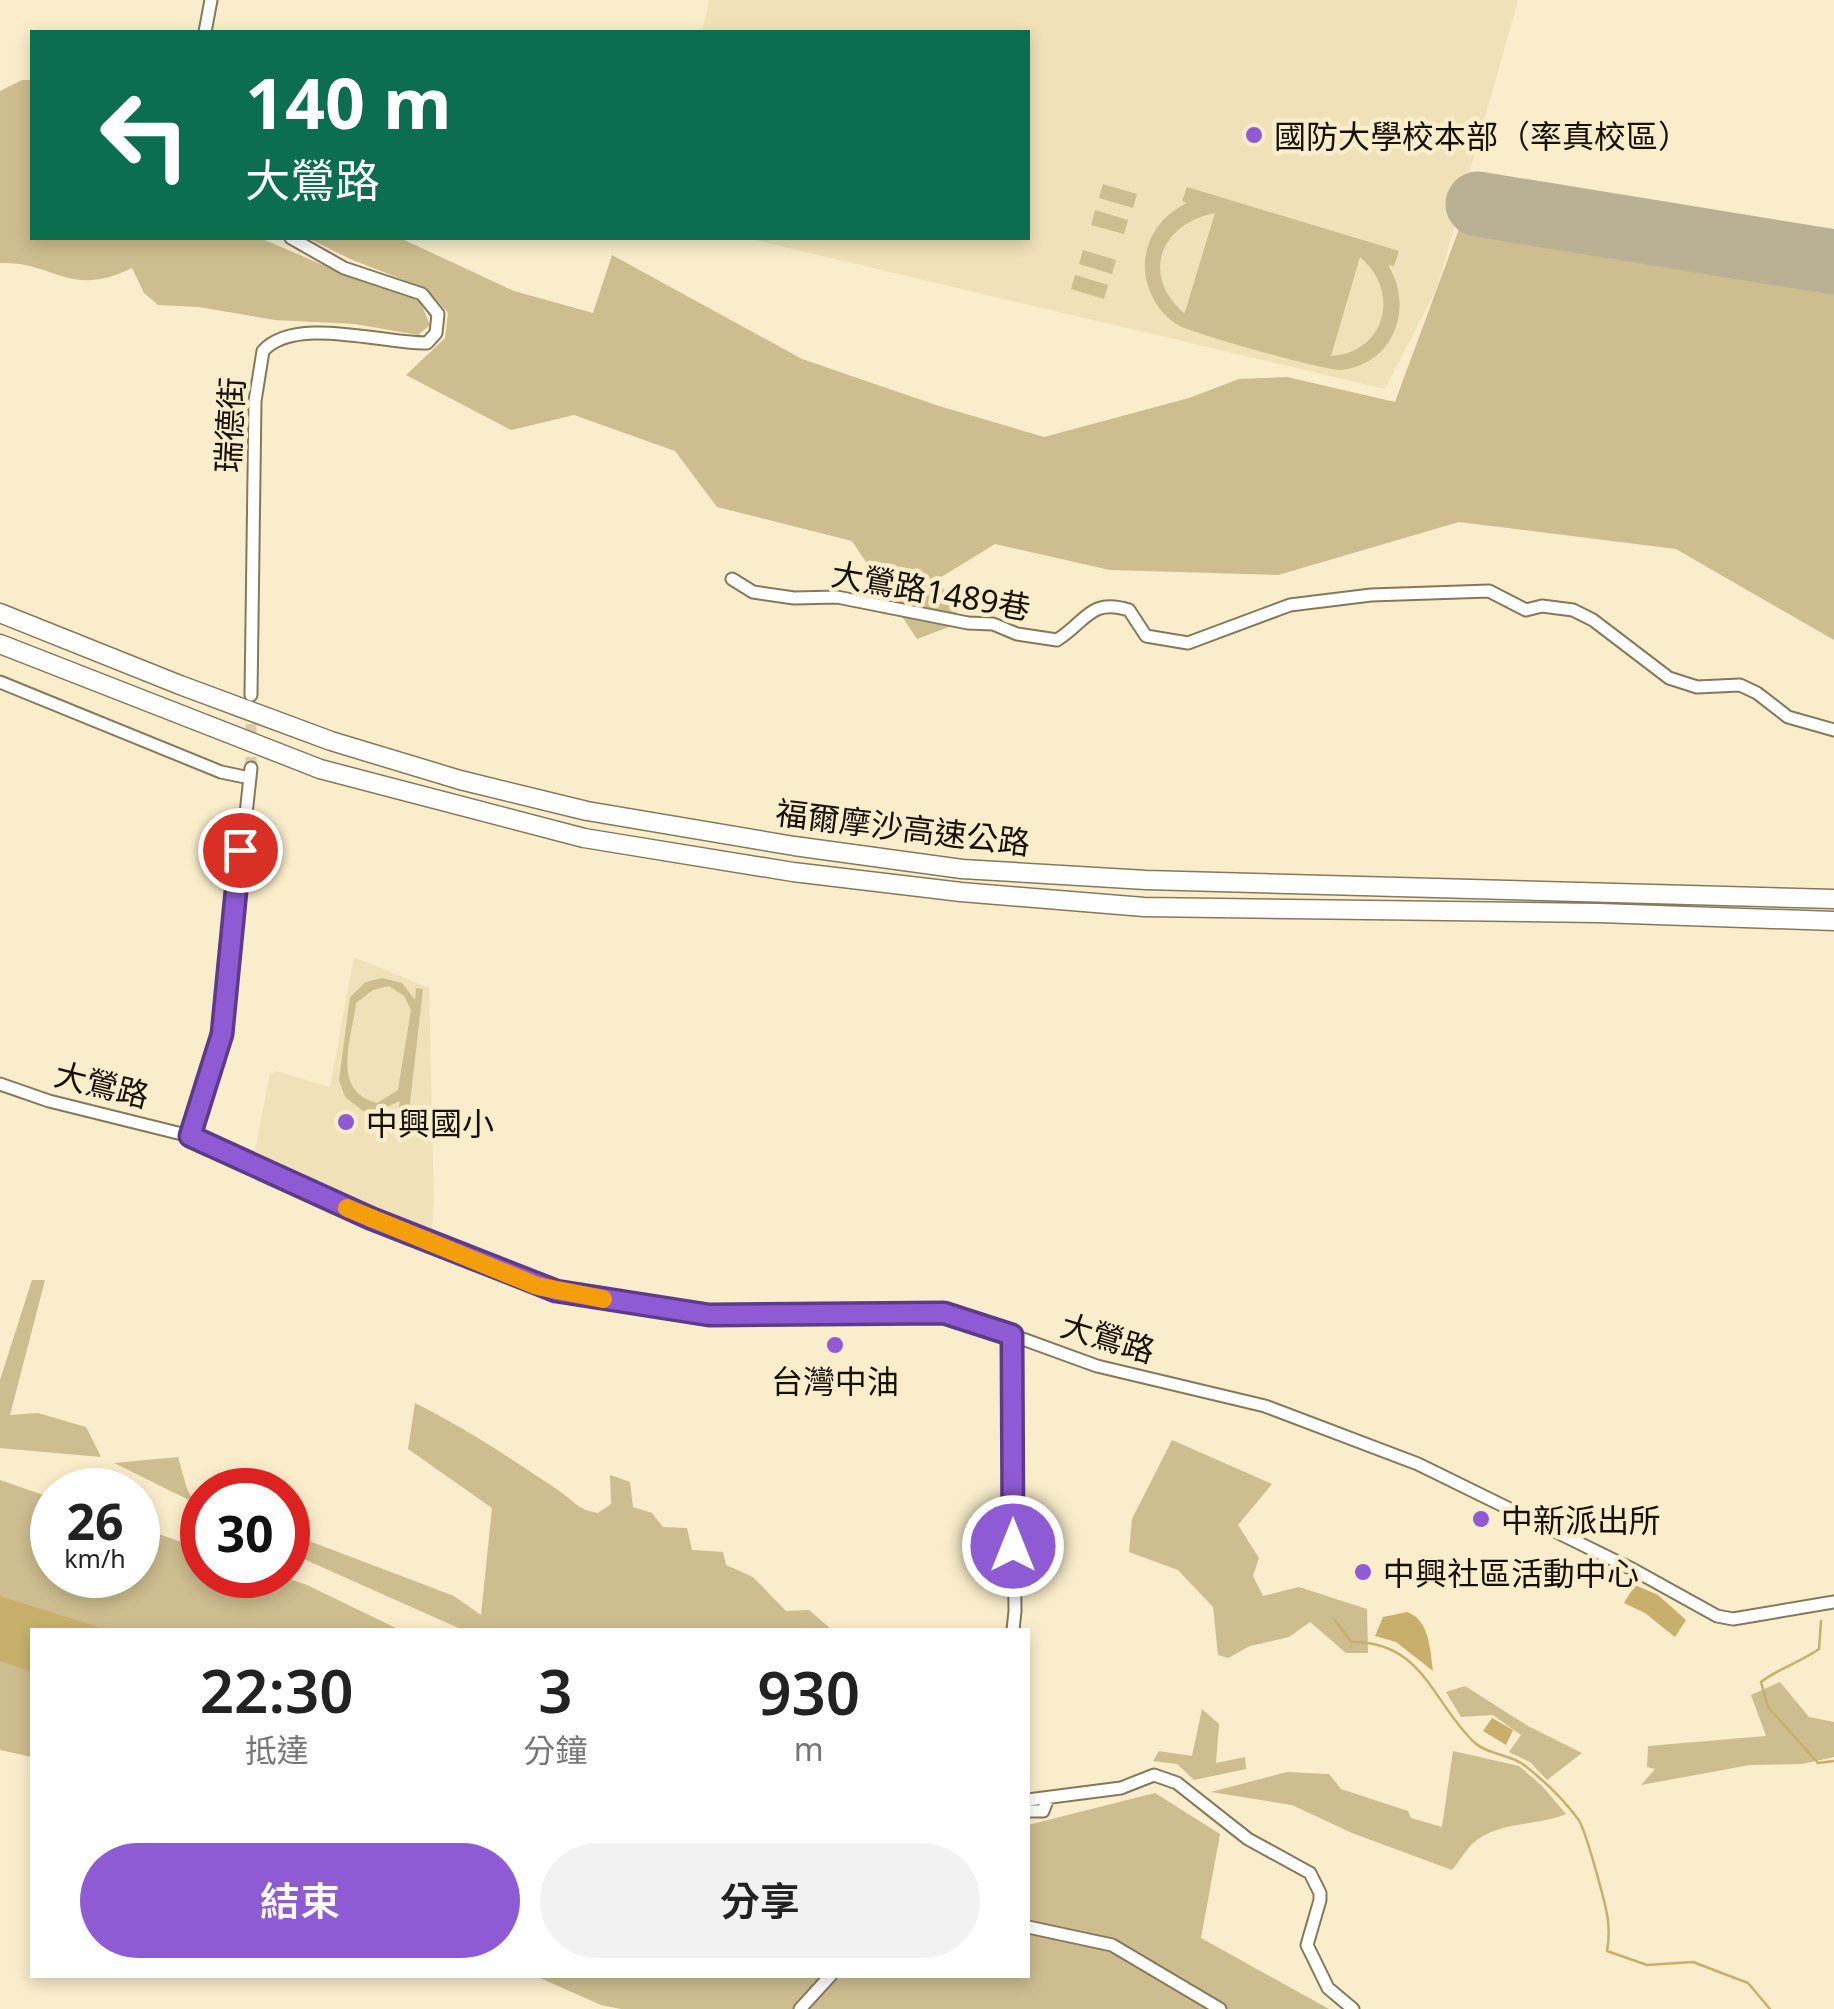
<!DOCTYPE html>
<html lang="zh-TW">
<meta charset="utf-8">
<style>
:root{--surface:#fff;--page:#f2f2f2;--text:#222;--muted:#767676;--accent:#8f5bd4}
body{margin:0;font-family:"Noto Sans","Noto Sans TC",sans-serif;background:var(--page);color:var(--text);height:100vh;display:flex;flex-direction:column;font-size:38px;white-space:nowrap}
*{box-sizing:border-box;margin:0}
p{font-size:32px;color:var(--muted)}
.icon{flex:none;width:55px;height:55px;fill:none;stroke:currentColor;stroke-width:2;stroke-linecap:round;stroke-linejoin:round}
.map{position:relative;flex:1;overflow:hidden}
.sheet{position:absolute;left:30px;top:1628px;width:1000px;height:350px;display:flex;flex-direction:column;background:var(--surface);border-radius:0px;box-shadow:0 5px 15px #0003}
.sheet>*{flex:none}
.hud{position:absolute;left:30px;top:30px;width:1000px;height:210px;border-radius:0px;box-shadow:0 5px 15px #0003;background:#0b6e4f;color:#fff;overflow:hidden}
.speed{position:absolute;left:30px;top:1468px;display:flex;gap:20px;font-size:50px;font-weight:700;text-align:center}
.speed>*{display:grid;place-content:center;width:130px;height:130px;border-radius:50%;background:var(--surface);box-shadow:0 5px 15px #0003;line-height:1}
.speed small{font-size:25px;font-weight:400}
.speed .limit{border:15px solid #d22;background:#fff;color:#111}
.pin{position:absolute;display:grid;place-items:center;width:85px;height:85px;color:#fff;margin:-42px;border:5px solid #fff;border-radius:50%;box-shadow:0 2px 10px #0007}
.me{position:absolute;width:110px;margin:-55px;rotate:0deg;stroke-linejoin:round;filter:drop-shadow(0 0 8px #0008)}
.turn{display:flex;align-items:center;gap:35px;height:210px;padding:0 50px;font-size:45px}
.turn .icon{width:130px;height:130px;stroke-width:2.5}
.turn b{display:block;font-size:70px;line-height:85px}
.eta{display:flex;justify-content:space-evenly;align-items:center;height:170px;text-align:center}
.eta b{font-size:60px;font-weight:600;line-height:70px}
.action{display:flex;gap:20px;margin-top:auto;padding:20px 50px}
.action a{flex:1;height:115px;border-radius:60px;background:var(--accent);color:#fff;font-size:40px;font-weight:600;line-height:115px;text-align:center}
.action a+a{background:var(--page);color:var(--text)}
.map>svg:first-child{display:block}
.built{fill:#f0e1b8}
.green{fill:#cdbd8f;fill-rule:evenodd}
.water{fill:#c8b06c}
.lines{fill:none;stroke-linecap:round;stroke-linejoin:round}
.stream{stroke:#c8b06c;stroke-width:2.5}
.runway{stroke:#bab094;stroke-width:65}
.minor-tunnel{stroke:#d7ccad;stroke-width:11;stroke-dasharray:11 5.5;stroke-linecap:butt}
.minor-casing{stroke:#84795a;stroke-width:15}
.highway-casing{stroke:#84795a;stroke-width:21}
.minor{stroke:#fff;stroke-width:11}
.highway{stroke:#fff;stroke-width:18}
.route-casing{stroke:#5d3b8a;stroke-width:25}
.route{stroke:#8f5bd4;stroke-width:18}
.slow{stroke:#f59e0b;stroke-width:18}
.poi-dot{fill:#8f5bd4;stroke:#f9edcb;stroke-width:4}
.labels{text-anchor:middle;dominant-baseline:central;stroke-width:9;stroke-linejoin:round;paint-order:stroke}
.poi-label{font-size:32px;fill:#151105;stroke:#f9edcb;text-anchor:start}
.street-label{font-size:32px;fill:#151105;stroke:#f9edcb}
</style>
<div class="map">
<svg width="1834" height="2009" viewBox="0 0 1834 2009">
<rect width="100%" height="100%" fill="#f9edcb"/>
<path class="built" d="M709,0H1518L1437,288L1385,389L746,238H1028V32H702Z
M354,957L429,988L434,1202L432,1229L321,1191L254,1156L270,1074L276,1071L330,1087Z"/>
<path class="green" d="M22,80H32V238H260L363,282L420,301L430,325L418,335L355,324L275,320L199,307L158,305L144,293L132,268C69,299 55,261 0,263V91Z
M1103,184L1137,194L1133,208L1099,198Z
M1187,187L1399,251L1394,266L1388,265C1414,307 1395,363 1342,370C1329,372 1195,334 1180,326C1156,314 1140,280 1146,254C1151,230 1165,214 1187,203L1182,201ZM1215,213L1185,312L1184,313C1139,274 1162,223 1215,213ZM1360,257C1401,291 1386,353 1331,356Z
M1095,210L1128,220L1124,234L1091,225Z
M1462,221L1725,273L1834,291V640L1676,549L1459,522L1278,575L1110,570L995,544L938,579L962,622L917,639L852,541L717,507L675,451L574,415L511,430L406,375L445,338L448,313L427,289L350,259L308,238H400L514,291L593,313L612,255L802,359L939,406L1044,437L1189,398L1239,379L1287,377L1395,402Z
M1083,250L1116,260L1112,274L1079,264Z
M1075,275L1108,285L1104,299L1071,289Z
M382,978L402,983L415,1000L416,988L423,989L408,1120L397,1116L400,1101L376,1112L363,1111L345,1097L339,1080L350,997L366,982ZM389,986L404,996L411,1010L398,1090L377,1103C330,1091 352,1039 356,1003L373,990Z
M32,1280H45L10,1415L38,1413L86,1427L101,1457L0,1448V1380Z
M415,1403C465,1428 512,1459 558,1490C574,1501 578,1510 598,1513L611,1504L610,1475L630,1482L633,1507L652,1513L663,1527L687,1528L692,1550L723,1552L726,1565L753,1577L786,1611L809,1610L832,1630H463L288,1552V1533L454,1596L481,1615L492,1508L408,1449Z
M1172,1440L1272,1484L1238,1525L1259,1558L1253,1576L1263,1596L1299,1587L1367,1609L1368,1653H1346L1310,1622L1289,1637L1250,1646L1228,1658L1218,1655L1213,1607L1178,1570L1129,1552L1132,1519Z
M178,1457L187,1489L195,1503L114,1463Z
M0,1480L52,1498V1575H138V1527L202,1549V1575H278L307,1585L400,1630H32V1757L0,1750Z
M1780,1682L1809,1717L1834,1722V1757L1802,1764L1750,1765L1641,1785L1655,1769L1647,1767L1648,1746L1766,1736L1751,1695Z
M1465,1686L1528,1726L1582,1753L1547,1780L1530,1762L1509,1752L1521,1735L1493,1715L1461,1717L1446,1692Z
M1202,1709L1219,1724L1216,1763L1245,1757L1246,1769L1194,1780L1177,1764L1153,1761L1159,1751L1192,1756Z
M1453,1751L1519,1766L1542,1786L1566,1814C1535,1827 1498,1820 1472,1844C1465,1851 1459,1862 1452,1870L1352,1833L1292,1805L1211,1792L1287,1772L1329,1774L1341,1789L1408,1811L1411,1818L1442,1827Z
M1155,1793L1220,1834L1201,1938L1329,2009H621L601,2005L533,1975H1028V1825Z"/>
<path class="water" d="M1635,1585L1658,1595L1686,1620L1675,1637L1645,1613L1624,1603Z
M0,1596L107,1630H32V1672L0,1661Z
M1407,1612C1430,1620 1430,1650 1433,1671L1396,1642L1375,1636L1383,1617Z
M1492,1718L1513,1730L1506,1745L1483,1731Z"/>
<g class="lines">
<path class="stream" d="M1335,1620L1351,1642C1424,1641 1432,1703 1475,1743C1488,1755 1510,1754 1524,1765C1542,1779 1564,1800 1578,1819C1585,1827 1607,1908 1608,1921C1609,1931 1609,1941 1607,1951L1647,1965L1693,1962L1748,1983L1770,2009
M1821,1621L1819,1649C1799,1663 1779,1668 1761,1682L1768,1707L1818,1763L1834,1761"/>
<path class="runway" d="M1478,204L1834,262"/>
<path class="minor-tunnel" d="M251,768V710"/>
<g class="minor-casing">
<path id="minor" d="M205,32L211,0
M732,579L753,592L794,598L837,597L968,623L993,624L1017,634L1057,640C1087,621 1090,598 1129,610L1146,636L1188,643L1290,605L1371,595L1489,591L1526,610L1542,606L1573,610L1593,620L1669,678L1697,687L1740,685L1757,693L1788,717L1834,730
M0,682L221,772L250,778
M251,695L255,401L263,351C295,315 384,344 427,343L436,333L438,314L422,294L344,268L291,238
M0,1084L49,1101L190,1136L370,1218L556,1291L709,1315L943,1313L965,1318L1097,1366L1265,1406L1418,1464L1634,1570L1717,1616L1733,1619L1834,1602
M190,1136L222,1034L251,768
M1012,1335L1015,1611L1013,1630
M1028,1800L1121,1788L1154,1775L1177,1783L1248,1839L1310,1873L1320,1893V1900L1307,1945L1328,1988L1353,2009
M1028,1811H1043L1048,1798
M1028,1927L1112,1945L1220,2009
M800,2009L831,1975"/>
</g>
<g class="highway-casing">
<path id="highway" d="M0,613L180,685L331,741L460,780L587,811L794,846L962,869L1146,880L1834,899
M0,644L320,769L584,838L793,872L961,892L1144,907L1599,913L1834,921"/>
</g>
<use href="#minor" class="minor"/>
<use href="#highway" class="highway"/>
</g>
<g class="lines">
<g class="route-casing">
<path id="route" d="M240,850L222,1034L190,1136L370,1218L556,1291L709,1315L944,1313L1012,1335L1013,1546"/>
</g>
<use href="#route" class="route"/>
<path class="slow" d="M347,1208L537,1286L603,1299"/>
</g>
<g class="poi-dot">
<circle cx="1254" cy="135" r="10"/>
<circle cx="346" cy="1122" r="10"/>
<circle cx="835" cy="1345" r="10"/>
<circle cx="1481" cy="1519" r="10"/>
<circle cx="1363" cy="1572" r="10"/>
</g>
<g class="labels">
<g class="poi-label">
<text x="1274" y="135">國防大學校本部（率真校區）</text>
<text x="366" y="1122">中興國小</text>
<text x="835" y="1380" text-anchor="middle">台灣中油</text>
<text x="1501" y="1519">中新派出所</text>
<text x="1383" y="1572">中興社區活動中心</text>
</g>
<g class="street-label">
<text transform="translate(229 425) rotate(-87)">瑞德街</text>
<text transform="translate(931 590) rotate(10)">大鶯路1489巷</text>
<text transform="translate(903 827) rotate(7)">福爾摩沙高速公路</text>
<text transform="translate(102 1084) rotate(14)">大鶯路</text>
<text transform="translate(1108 1337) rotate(17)">大鶯路</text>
</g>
</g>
</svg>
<div class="speed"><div>26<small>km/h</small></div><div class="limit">30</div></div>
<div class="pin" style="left:240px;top:850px;background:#d93025"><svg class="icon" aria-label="arrive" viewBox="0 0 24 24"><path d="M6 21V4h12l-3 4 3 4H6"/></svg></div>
<svg class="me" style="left:1013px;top:1546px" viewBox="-20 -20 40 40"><circle r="17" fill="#8f5bd4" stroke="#fff" stroke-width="3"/><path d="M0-11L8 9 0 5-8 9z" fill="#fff"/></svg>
<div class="hud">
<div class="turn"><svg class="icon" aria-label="left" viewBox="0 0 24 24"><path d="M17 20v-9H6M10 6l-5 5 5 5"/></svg><div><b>140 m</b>大鶯路</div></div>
</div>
<section class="sheet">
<div class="eta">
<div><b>22:30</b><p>抵達</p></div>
<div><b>3</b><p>分鐘</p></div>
<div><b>930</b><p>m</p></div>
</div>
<div class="action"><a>結束</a><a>分享</a></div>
</section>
</div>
